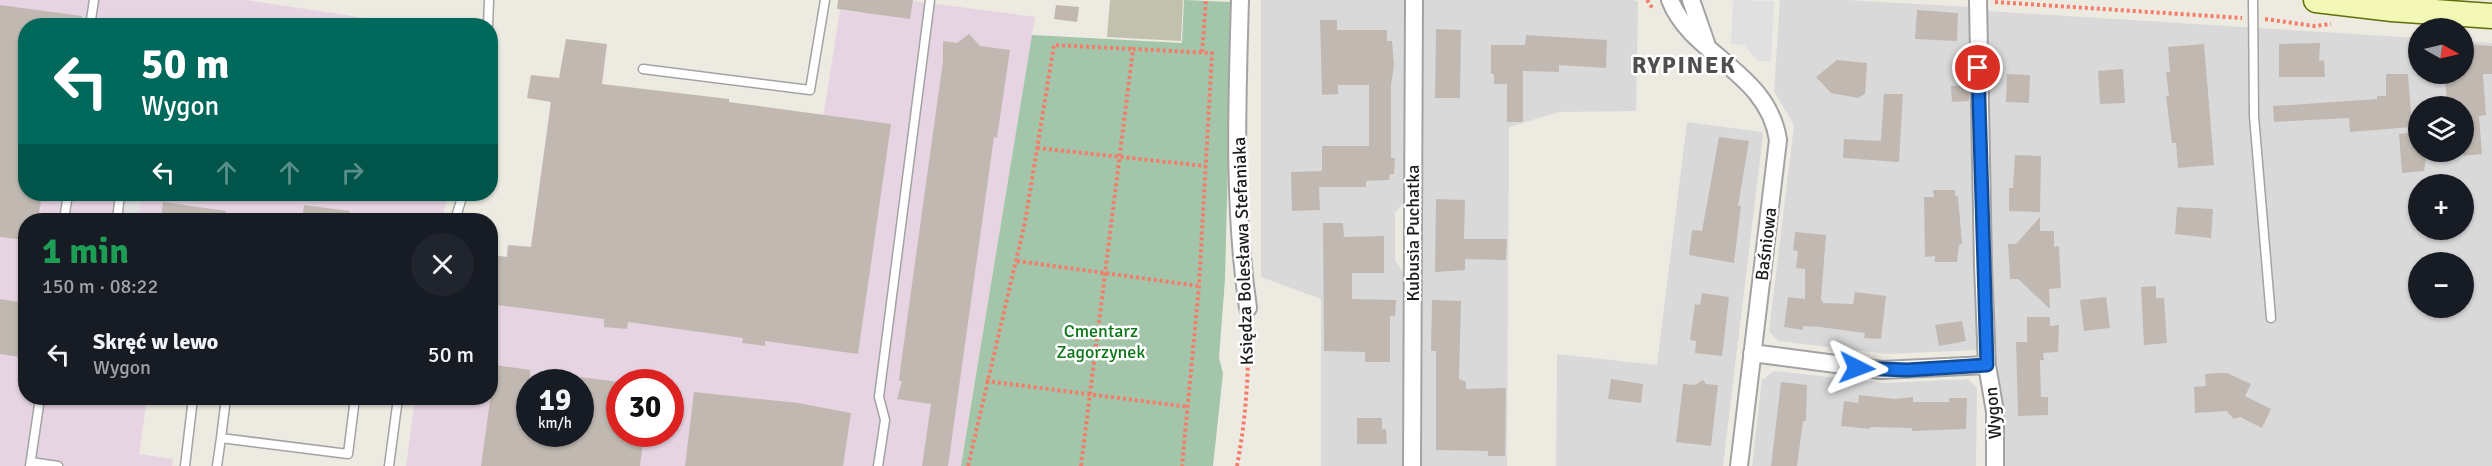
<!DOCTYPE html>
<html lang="pl">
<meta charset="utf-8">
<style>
:root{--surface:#171b24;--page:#20242c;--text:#f1f3f6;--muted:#9ea1a6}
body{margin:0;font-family:Signika,sans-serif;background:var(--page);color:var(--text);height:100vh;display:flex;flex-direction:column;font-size:22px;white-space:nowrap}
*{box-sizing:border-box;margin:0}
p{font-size:20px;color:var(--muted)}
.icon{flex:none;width:33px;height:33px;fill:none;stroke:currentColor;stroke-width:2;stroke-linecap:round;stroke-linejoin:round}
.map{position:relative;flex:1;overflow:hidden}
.details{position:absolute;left:18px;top:213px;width:480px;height:192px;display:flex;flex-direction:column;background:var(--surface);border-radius:24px;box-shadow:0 2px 4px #0004}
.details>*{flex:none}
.guide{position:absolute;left:18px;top:18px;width:480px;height:183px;border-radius:24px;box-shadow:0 2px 4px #0004;background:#00695c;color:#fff;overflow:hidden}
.needle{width:39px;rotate:98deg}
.fabs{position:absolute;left:2408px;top:18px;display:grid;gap:12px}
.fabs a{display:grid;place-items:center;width:66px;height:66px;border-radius:50%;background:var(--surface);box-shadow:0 2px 4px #0004;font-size:30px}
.speed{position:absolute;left:516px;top:369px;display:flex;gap:12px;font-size:30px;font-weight:700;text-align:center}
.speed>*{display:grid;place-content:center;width:78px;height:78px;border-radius:50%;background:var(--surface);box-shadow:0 2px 4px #0004;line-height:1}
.speed small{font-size:15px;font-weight:400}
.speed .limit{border:9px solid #d22;background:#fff;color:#111}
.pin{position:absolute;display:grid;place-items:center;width:51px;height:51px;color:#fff;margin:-26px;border:3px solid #fff;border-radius:50%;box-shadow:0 2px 6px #0007}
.me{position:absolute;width:66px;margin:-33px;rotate:93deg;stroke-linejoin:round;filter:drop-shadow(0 0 4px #0008)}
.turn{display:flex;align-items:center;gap:21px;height:126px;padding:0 24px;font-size:27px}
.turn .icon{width:78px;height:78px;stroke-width:2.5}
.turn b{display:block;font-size:42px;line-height:51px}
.lanes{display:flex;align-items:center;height:57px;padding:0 24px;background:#0003;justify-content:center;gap:30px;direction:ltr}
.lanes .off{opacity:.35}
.round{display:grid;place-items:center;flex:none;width:63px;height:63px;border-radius:32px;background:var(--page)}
.headline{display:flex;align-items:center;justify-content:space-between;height:102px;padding:0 24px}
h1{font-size:36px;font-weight:700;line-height:45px;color:#1e9e55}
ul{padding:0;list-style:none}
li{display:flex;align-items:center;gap:18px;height:78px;padding:0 24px}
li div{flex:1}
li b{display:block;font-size:22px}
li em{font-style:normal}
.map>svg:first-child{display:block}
.residential{fill:#dad9d9;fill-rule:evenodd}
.industrial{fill:#e6d4e2;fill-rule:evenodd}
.construction{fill:#c1c1ad}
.cemetery{fill:#a3c5a9}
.parking{fill:#e0e0e0}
.building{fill:#c1b9b1}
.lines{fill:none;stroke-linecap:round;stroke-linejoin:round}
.lane-casing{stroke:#a3a3a3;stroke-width:11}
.street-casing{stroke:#a3a3a3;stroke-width:20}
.secondary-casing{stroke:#606e07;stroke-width:27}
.path{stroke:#f67c6a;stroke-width:4;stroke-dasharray:3 3;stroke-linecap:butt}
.lane{stroke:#fff;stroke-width:8}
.street{stroke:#fff;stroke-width:16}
.secondary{stroke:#f2f7b5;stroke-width:24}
.route-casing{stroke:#114b97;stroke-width:15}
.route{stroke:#1a73e8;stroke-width:10}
.labels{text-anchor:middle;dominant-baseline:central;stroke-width:5;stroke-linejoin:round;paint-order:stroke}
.street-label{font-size:18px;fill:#1c1c1c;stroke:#fff}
.park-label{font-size:18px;fill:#0e7619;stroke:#fff}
.district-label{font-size:24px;font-weight:bold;letter-spacing:1.5px;fill:#4f4f4f;stroke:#fff}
</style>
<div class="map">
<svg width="2492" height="466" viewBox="0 0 2492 466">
<rect width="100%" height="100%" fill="#edeae2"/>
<path class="residential" d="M1261,0H1404V202L1395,213V260L1403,272V466H1321V299L1261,277Z
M1423,0H1634L1638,2L1636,111L1559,112L1509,127L1507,466H1421Z
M1780,0H1847L1969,7L1977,350L1887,354L1778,341L1769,331L1794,125L1774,91Z
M1987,11L2418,38V74H2463V41L2492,43V466H1999L2000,389L1992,301L1986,139ZM2418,106H2463V152H2418ZM2418,184H2463V230H2418ZM2418,262H2463V308H2418Z
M1687,122L1762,132L1763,135L1723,466H1556L1557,354L1657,365Z
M1774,371L1885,383L1968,379L1977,388L1976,466H1752L1762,380Z"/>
<path class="industrial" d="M0,0H246L413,25L26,26V194H449L441,220H26V398H147L139,454L173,459L172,466H0Z
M862,0H906L1035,17L961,466H406L415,398H490L491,255L507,257L508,245L531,247L551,101L820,138L840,10L861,13ZM530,382H580V434H530ZM620,382H670V434H620Z"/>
<path class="construction" d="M1110,0H1183L1181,41L1107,37Z"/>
<path class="cemetery" d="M1184,0L1232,2L1225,279L1219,358L1223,373L1213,466H961L1032,35L1182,43Z"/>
<path class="parking" d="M1733,0L1774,1L1771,61H1758L1744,45L1731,44Z
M127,194H142L138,220H124Z"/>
<path class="building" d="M838,0H913L910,19L837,9Z
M0,5L82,16L81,26H26V194H42L38,220H26V240L0,237Z
M1056,5L1079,7L1077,22L1054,19Z
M1917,10L1958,13L1957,41L1915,39Z
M1320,20H1337V30H1387V41H1392L1394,65L1391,85V158H1395L1394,174H1390L1389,180L1366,181V187H1319L1320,210L1292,211L1291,172L1322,171V146H1369V85H1338V94L1322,95Z
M1436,29L1461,30L1460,98H1435Z
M969,34L980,46L1010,50L997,138L994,137L948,466H922L931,404L897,399L902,381H899L900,371L943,61V41L957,43Z
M1526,35L1607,40L1606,68L1559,65V72L1523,71V122H1507V84H1494V74H1491V45H1525Z
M566,39L607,44L602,84L729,99V102L891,124L858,354L765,341V346L742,343L743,338L628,322L627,329L604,327V319L490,304V255L507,257L508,245L531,247L551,102L527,98L531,75L559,78Z
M2320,43L2319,61L2324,60L2325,77H2279V44Z
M2204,44L2214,165L2178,168L2176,143H2172L2166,96H2169L2166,72H2170L2168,47Z
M2463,44L2492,46V74H2483L2486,115L2479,116L2482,154L2463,156V106H2447L2445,74H2463Z
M1837,60L1867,63L1865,94L1858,98L1831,93L1816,77Z
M2123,69L2125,103L2100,104L2098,71Z
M2007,74L2030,75L2029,103L2006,102Z
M2386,74H2408L2412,127L2350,132L2349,118L2274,122L2273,106L2377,99V96H2386Z
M1969,85V101L1952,102L1951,86Z
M1884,94H1903L1899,162L1843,158L1844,139L1881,141Z
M2418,132V152H2427L2424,171L2402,173L2399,134Z
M1719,137L1749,141L1738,206H1741L1734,263L1689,255L1692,230L1702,231Z
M2015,155L2041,156L2040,212L2009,211V188H2013Z
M1933,190H1955V196H1958L1962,244L1959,245L1957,262H1935V256L1925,257L1924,197H1934Z
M1436,199L1465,200L1464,239H1507L1506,260L1465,259V270L1435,272Z
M163,202L226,211V220H161Z
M304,205L350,211L349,220H302Z
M2177,207L2213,209L2211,238L2175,234Z
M2040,217V231H2054V247L2059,246L2061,288L2049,289L2050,309L2018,279H2010L2008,244H2016Z
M1323,223H1343L1344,237L1384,236V273H1352V299L1396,300L1395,316H1390V362H1365V352L1324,351Z
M1795,232L1826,235L1821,299L1823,303L1853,304L1855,292L1886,296L1881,339L1864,338L1865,333L1820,327L1803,326V330L1784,327L1788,297L1805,299V269L1796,268L1798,251L1793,250Z
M2156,286V298H2164L2167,343L2144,345L2141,287Z
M1702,293L1729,297L1722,356L1695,353L1696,341L1690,340L1695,304L1700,305Z
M2106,297L2110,328L2084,331L2080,300Z
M0,299L26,303L20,357L0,354Z
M1432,300L1461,301L1459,379L1466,382V389L1506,388L1505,456H1488V451L1436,450V351H1431Z
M2027,317H2050V326L2059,325L2058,352L2043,353L2044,360H2040L2041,397H2048V415L2018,416L2016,342H2027Z
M1962,321L1966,341L1939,346L1935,325Z
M495,365L530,370V434H580V377L620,382V434H644L640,466H481Z
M2218,373H2227L2251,384L2245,396L2271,409L2262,428L2240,417L2234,419L2226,411L2195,413L2194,387L2206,386L2205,374Z
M1611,379L1643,384L1641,403L1608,399Z
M1703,380L1706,384L1718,385L1711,446L1676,442L1683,384L1695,385Z
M1781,382L1807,385L1806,421H1803L1797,466H1771Z
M694,392L798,403L851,413L843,466H685Z
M1859,395L1895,399L1913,397V402H1949V398H1967L1966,429L1912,431V428L1870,427V429L1841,426L1844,401L1858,403Z
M1357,418H1382V429H1386L1387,444H1357Z"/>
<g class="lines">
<g class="lane-casing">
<path id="lane" d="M2253,0L2254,116L2271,318
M90,26L94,0
M488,26L489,0
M643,69L810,90L825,0
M64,220L68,194
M117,220L120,194
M455,220L463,194
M226,398L221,438L348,454L355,398
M31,462L58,466
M30,466L40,398
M185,466L193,398
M217,466L221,438
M389,466L398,398
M878,466L885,420L879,397L930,0"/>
</g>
<g class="street-casing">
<path id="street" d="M1240,0C1237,103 1233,206 1248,308
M1670,0C1691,55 1768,72 1778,140L1739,466
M1691,0L1706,43
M1978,0L1983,265L1987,365L1995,412V466
M1752,353L1881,370L1987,365
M1412,466L1414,0"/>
</g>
<g class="secondary-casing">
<path id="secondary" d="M2316,0L2392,9L2492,16"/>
</g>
<path class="path" d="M1647,0L1653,9
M1995,2L2242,18
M2265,19L2314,26L2331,24
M1202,52L1206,0
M1037,148L1205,166
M1017,261L1199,286
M986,381L1189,407
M968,466L1025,222L1054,45L1133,49
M1081,466L1133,49L1212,53L1199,286L1182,466
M1237,466C1246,419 1249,372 1248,324"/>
<use href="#lane" class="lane"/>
<use href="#street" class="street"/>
<use href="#secondary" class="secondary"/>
</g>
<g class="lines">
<g class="route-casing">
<path id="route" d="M1857,368L1907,370L1987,365L1978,68"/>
</g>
<use href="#route" class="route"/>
</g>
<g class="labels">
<g class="street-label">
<text transform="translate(1413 233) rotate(-90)">Kubusia Puchatka</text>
<text transform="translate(1766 244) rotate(-83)">Baśniowa</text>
<text transform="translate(1243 251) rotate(-92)">Księdza Bolesława Stefaniaka</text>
<text transform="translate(1993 413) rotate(-95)">Wygon</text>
</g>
<g class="park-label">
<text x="1101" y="331">Cmentarz<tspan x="1101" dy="21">Zagorzynek</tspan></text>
</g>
<g class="district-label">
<text x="1684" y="65">RYPINEK</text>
</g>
</g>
</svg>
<div class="fabs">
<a><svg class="needle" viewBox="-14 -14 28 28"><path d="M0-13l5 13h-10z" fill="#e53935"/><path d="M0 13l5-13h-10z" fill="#9ea1a6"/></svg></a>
<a><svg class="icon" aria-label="layers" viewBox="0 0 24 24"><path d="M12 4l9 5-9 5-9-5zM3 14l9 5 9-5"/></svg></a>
<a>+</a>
<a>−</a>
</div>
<div class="speed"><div>19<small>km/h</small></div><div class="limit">30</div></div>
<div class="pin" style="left:1978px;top:68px;background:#d93025"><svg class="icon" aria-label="arrive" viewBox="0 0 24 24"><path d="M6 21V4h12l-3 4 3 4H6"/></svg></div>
<svg class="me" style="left:1857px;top:368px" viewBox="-20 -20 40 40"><path d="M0-17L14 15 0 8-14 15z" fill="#1a73e8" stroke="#fff" stroke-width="4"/></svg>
<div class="guide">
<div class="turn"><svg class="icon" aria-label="left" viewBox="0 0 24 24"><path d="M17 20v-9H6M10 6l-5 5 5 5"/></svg><div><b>50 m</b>Wygon</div></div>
<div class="lanes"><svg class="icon" aria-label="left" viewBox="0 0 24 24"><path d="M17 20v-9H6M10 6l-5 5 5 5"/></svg><svg class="icon off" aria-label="ahead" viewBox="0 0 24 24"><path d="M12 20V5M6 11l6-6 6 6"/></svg><svg class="icon off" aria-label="ahead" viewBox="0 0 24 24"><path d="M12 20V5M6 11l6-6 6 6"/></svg><svg class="icon off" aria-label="right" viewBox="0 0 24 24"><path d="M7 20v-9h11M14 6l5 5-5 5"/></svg></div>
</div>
<section class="details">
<div class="headline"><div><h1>1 min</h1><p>150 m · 08:22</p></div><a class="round"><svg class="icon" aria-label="close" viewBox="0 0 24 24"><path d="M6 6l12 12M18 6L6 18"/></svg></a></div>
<ul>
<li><svg class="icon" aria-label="left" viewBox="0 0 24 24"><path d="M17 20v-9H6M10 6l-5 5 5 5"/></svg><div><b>Skręć w lewo</b><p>Wygon</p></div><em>50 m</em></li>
</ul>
</section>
</div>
